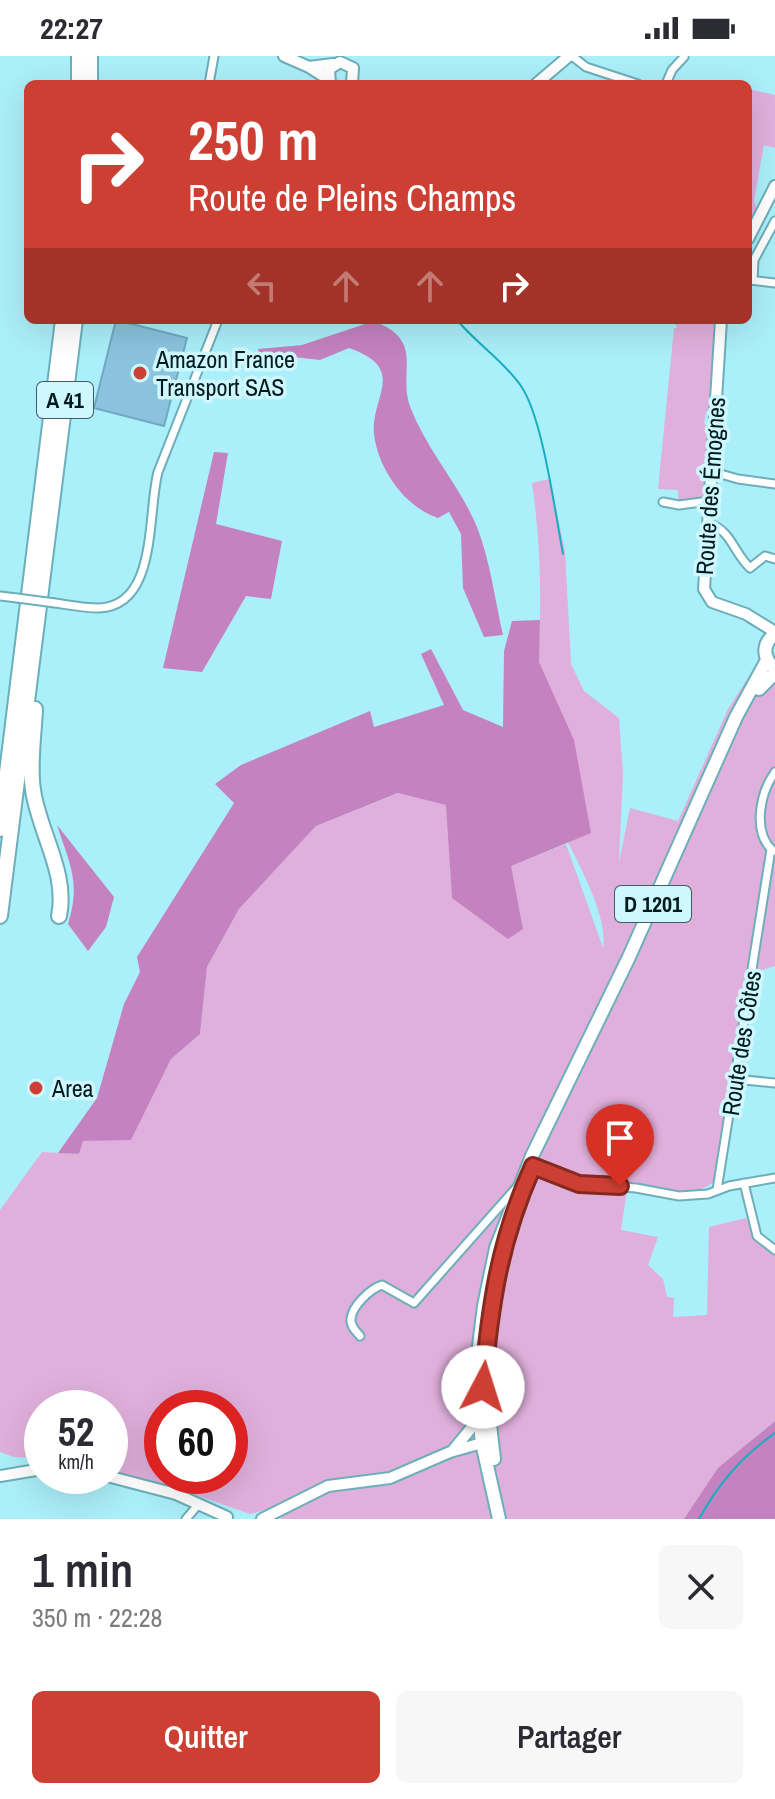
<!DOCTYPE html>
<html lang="fr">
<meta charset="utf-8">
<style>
:root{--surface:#fff;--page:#f7f7f7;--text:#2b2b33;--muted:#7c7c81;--accent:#cc3f32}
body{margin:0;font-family:"Archivo Narrow",sans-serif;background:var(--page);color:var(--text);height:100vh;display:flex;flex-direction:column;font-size:30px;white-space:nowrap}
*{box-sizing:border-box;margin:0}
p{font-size:26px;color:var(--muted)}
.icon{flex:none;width:44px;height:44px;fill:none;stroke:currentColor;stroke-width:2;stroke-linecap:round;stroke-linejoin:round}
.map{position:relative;height:1463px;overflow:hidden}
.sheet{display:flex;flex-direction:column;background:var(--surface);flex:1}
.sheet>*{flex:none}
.top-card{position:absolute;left:24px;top:24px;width:728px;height:244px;border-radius:12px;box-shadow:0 8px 32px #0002;background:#cc3f32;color:#fff;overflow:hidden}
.speed{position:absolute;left:24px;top:1334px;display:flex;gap:16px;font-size:40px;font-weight:700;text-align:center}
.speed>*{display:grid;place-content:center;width:104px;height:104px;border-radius:50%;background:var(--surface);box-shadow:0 8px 32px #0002;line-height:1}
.speed small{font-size:20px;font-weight:400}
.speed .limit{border:12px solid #d22;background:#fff;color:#111}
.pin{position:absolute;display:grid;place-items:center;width:68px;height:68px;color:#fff;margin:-82px -34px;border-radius:50% 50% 50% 0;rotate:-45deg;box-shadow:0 0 8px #0007}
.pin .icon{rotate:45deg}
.me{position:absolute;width:88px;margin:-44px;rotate:5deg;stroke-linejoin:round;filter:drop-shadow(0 0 6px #0008)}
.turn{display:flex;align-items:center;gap:28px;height:168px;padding:0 32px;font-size:36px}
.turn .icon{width:104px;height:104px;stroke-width:2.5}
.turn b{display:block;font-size:56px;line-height:68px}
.lanes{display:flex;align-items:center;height:76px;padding:0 32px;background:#0003;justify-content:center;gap:40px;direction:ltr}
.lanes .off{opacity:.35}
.round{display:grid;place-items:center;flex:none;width:84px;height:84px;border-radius:12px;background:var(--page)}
.overview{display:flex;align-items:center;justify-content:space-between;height:136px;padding:0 32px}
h1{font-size:48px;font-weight:600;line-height:60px}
.cta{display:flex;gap:16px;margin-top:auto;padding:16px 32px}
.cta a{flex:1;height:92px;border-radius:12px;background:var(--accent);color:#fff;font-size:32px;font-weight:600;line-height:92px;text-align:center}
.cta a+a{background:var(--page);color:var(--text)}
.status{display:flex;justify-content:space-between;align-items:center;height:56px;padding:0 40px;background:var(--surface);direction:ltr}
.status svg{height:22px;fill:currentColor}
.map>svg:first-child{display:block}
.green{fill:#e0b0dc;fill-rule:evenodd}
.forest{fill:#c482c0}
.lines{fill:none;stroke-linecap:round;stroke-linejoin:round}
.stream{stroke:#17aec1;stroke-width:2}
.building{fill:#8bc3de;stroke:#71a9c3;stroke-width:2}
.street-casing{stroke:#6cafba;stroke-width:11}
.secondary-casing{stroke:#6cafba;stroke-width:14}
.primary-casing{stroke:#6cafba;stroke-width:16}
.highway-casing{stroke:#6cafba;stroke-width:18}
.street{stroke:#fff;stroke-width:7}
.secondary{stroke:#fff;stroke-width:10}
.primary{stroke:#fff;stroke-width:12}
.highway{stroke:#fff;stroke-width:14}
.street-bridge-casing{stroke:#6cafba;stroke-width:11;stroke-linecap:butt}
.street-bridge{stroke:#fff;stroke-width:7}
.route-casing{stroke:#852920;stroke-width:20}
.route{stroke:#cc3f32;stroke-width:14}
.poi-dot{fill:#cc3f32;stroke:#cff7fe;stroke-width:3}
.labels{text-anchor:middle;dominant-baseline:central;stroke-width:7;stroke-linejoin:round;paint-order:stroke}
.shield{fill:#cff7fe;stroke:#3e5d62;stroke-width:2}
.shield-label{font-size:22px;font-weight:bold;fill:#001b1f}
.poi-label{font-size:24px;fill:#001b1f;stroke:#cff7fe;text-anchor:start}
.street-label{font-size:24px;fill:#001b1f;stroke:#cff7fe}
</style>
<div class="status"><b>22:27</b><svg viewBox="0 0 49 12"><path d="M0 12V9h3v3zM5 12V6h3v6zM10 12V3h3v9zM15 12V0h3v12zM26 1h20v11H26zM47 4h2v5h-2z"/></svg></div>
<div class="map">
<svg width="775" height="1463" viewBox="0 0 775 1463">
<rect width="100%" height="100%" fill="#abeffa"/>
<path class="green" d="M748,33L775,39V92L764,89L754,144L757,155L748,170Z
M674,264H716L711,352L706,356L704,368L710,371L705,442L678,446V434L658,433L674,272H677Z
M550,423L565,495L571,608L584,635L619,662L623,718L619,806L630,752L678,765L728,653L757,608L775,622V910L749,918L715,1125C691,1145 657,1133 628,1127L621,1174L658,1181L648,1209L663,1223L667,1241L674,1242L673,1261L707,1259L709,1171L746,1162L761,1190L775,1199V1365C740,1391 708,1426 684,1463H281L277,1451L250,1458L196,1439L110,1417V1352H42V1402L14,1401L0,1396V1154L42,1096L79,1098L82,1085L131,1083L171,1003L200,978L207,911L239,853L316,770L399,737L447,749L452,842L523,873L510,810L566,788L603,892C611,847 547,758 533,713C527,695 537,632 538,609C542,547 541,489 532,427ZM162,1352H230V1420H162Z"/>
<path class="forest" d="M374,265C427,286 396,316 411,353C427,394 460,430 477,471C490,504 495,544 503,579L484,581L463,532L461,478L449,456L438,462C405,451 378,413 374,378C370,341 409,313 349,292L320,304L259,297L258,293L302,289Z
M214,396L228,397L216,468L282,485L271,543L246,540L202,616L163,612Z
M540,564L539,606L574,684L591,777L511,810L523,873L508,883L452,842L446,749L398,737L316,770L239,853L207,911L200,978L171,1003L131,1084L83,1085L79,1098L58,1097L97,1042L124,948L140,916L137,901L234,747L215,728L241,709L370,655L374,671L444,649L421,598L431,593L463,654L503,671L504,595L512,565Z
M57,769L114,841L106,871L88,895L68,868C81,826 70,809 57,769Z
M775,1365V1463H684L718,1412Z"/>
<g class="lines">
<path class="stream" d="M457,264C477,288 503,304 521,330C543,362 555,457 563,498
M699,1463C719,1427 741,1401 775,1377"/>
</g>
<path class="building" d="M116,264L187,282L164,370L94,352Z"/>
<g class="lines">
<g class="street-casing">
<path id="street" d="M572,0L586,11L638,28
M209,28L214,0
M666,28L672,14L684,1
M750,224L775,227
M753,224L754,204L775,165
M710,415L738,423L775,428
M663,446L679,449L709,445
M707,467C731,473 733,496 750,512L765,500L775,503
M0,540L17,542
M55,547C69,549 84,552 99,552C158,550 147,458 158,416L218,264
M773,795C752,776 760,737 775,716
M735,1023L775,1027
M533,1110L579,1128L636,1132L679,1140L708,1138L729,1130L775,1122
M744,1127L757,1180L775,1194
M717,1134L771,793
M360,1280C356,1275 350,1270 351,1263C352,1250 370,1233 382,1229L414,1247L516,1132
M186,1463L197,1450"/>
</g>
<g class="secondary-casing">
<path id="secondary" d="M284,0L309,11
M328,23L309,11L333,8
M330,28L329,13L340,6L353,12L352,28
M536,28L569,0
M748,183L775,130
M721,264L704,533L712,546L746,558L775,576
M454,1393L472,1371L474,1352
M0,1420L42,1413
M107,1420L176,1438L227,1461
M262,1463L328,1430L390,1422L450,1396L482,1387"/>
</g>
<g class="primary-casing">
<path id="primary" d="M771,609C762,598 764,586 775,578
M759,633L775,617
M486,1298L487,1343L494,1403
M499,1463L482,1387L475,1322L484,1250L496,1192L532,1100L629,901L736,661L767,604"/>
</g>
<g class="highway-casing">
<path id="highway" d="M79,28V0
M90,28V0
M35,653C34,679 29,708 33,734C39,776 68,817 59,860
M0,773L63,264
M0,860L75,264"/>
</g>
<use href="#street" class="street"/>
<use href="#secondary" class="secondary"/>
<use href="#primary" class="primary"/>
<use href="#highway" class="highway"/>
<g class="street-bridge-casing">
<path id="street-bridge" d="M17,542L55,547"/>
</g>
<use href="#street-bridge" class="street-bridge"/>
</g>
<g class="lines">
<g class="route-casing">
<path id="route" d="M483,1331C490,1249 499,1186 533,1110L579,1128L620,1130"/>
</g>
<use href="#route" class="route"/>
</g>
<g class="poi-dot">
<circle cx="140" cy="317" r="8"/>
<circle cx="36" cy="1032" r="8"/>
</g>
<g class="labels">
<g class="shield">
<rect x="37" y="326" width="56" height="36" rx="6"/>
<rect x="615" y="830" width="76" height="36" rx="6"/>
</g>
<g class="shield-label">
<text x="65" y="344">A 41</text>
<text x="653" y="848">D 1201</text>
</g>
<g class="poi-label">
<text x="156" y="303">Amazon France<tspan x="156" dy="28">Transport SAS</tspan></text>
<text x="52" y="1032">Area</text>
</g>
<g class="street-label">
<text transform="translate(710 430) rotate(-86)">Route des Émognes</text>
<text transform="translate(741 987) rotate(-81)">Route des Côtes</text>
</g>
</g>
</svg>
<div class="speed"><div>52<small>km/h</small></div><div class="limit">60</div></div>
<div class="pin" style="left:620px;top:1130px;background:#d93025"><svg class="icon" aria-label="arrive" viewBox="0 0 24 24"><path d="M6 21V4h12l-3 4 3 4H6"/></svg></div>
<svg class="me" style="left:483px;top:1331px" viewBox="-20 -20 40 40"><circle r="19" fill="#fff"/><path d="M0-13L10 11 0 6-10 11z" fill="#cc3f32"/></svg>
<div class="top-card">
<div class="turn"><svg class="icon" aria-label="right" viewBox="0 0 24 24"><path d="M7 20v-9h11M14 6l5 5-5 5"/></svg><div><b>250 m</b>Route de Pleins Champs</div></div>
<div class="lanes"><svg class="icon off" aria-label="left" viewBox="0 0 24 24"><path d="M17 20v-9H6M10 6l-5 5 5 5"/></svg><svg class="icon off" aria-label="ahead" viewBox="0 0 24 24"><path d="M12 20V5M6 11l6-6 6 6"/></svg><svg class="icon off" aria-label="ahead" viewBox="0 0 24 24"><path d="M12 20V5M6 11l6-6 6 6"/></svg><svg class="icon" aria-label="right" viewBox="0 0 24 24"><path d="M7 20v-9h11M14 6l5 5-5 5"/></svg></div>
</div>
</div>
<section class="sheet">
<div class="overview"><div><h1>1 min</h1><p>350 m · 22:28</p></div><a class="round"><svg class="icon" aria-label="close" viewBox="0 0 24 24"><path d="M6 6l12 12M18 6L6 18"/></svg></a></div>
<div class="cta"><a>Quitter</a><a>Partager</a></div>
</section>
